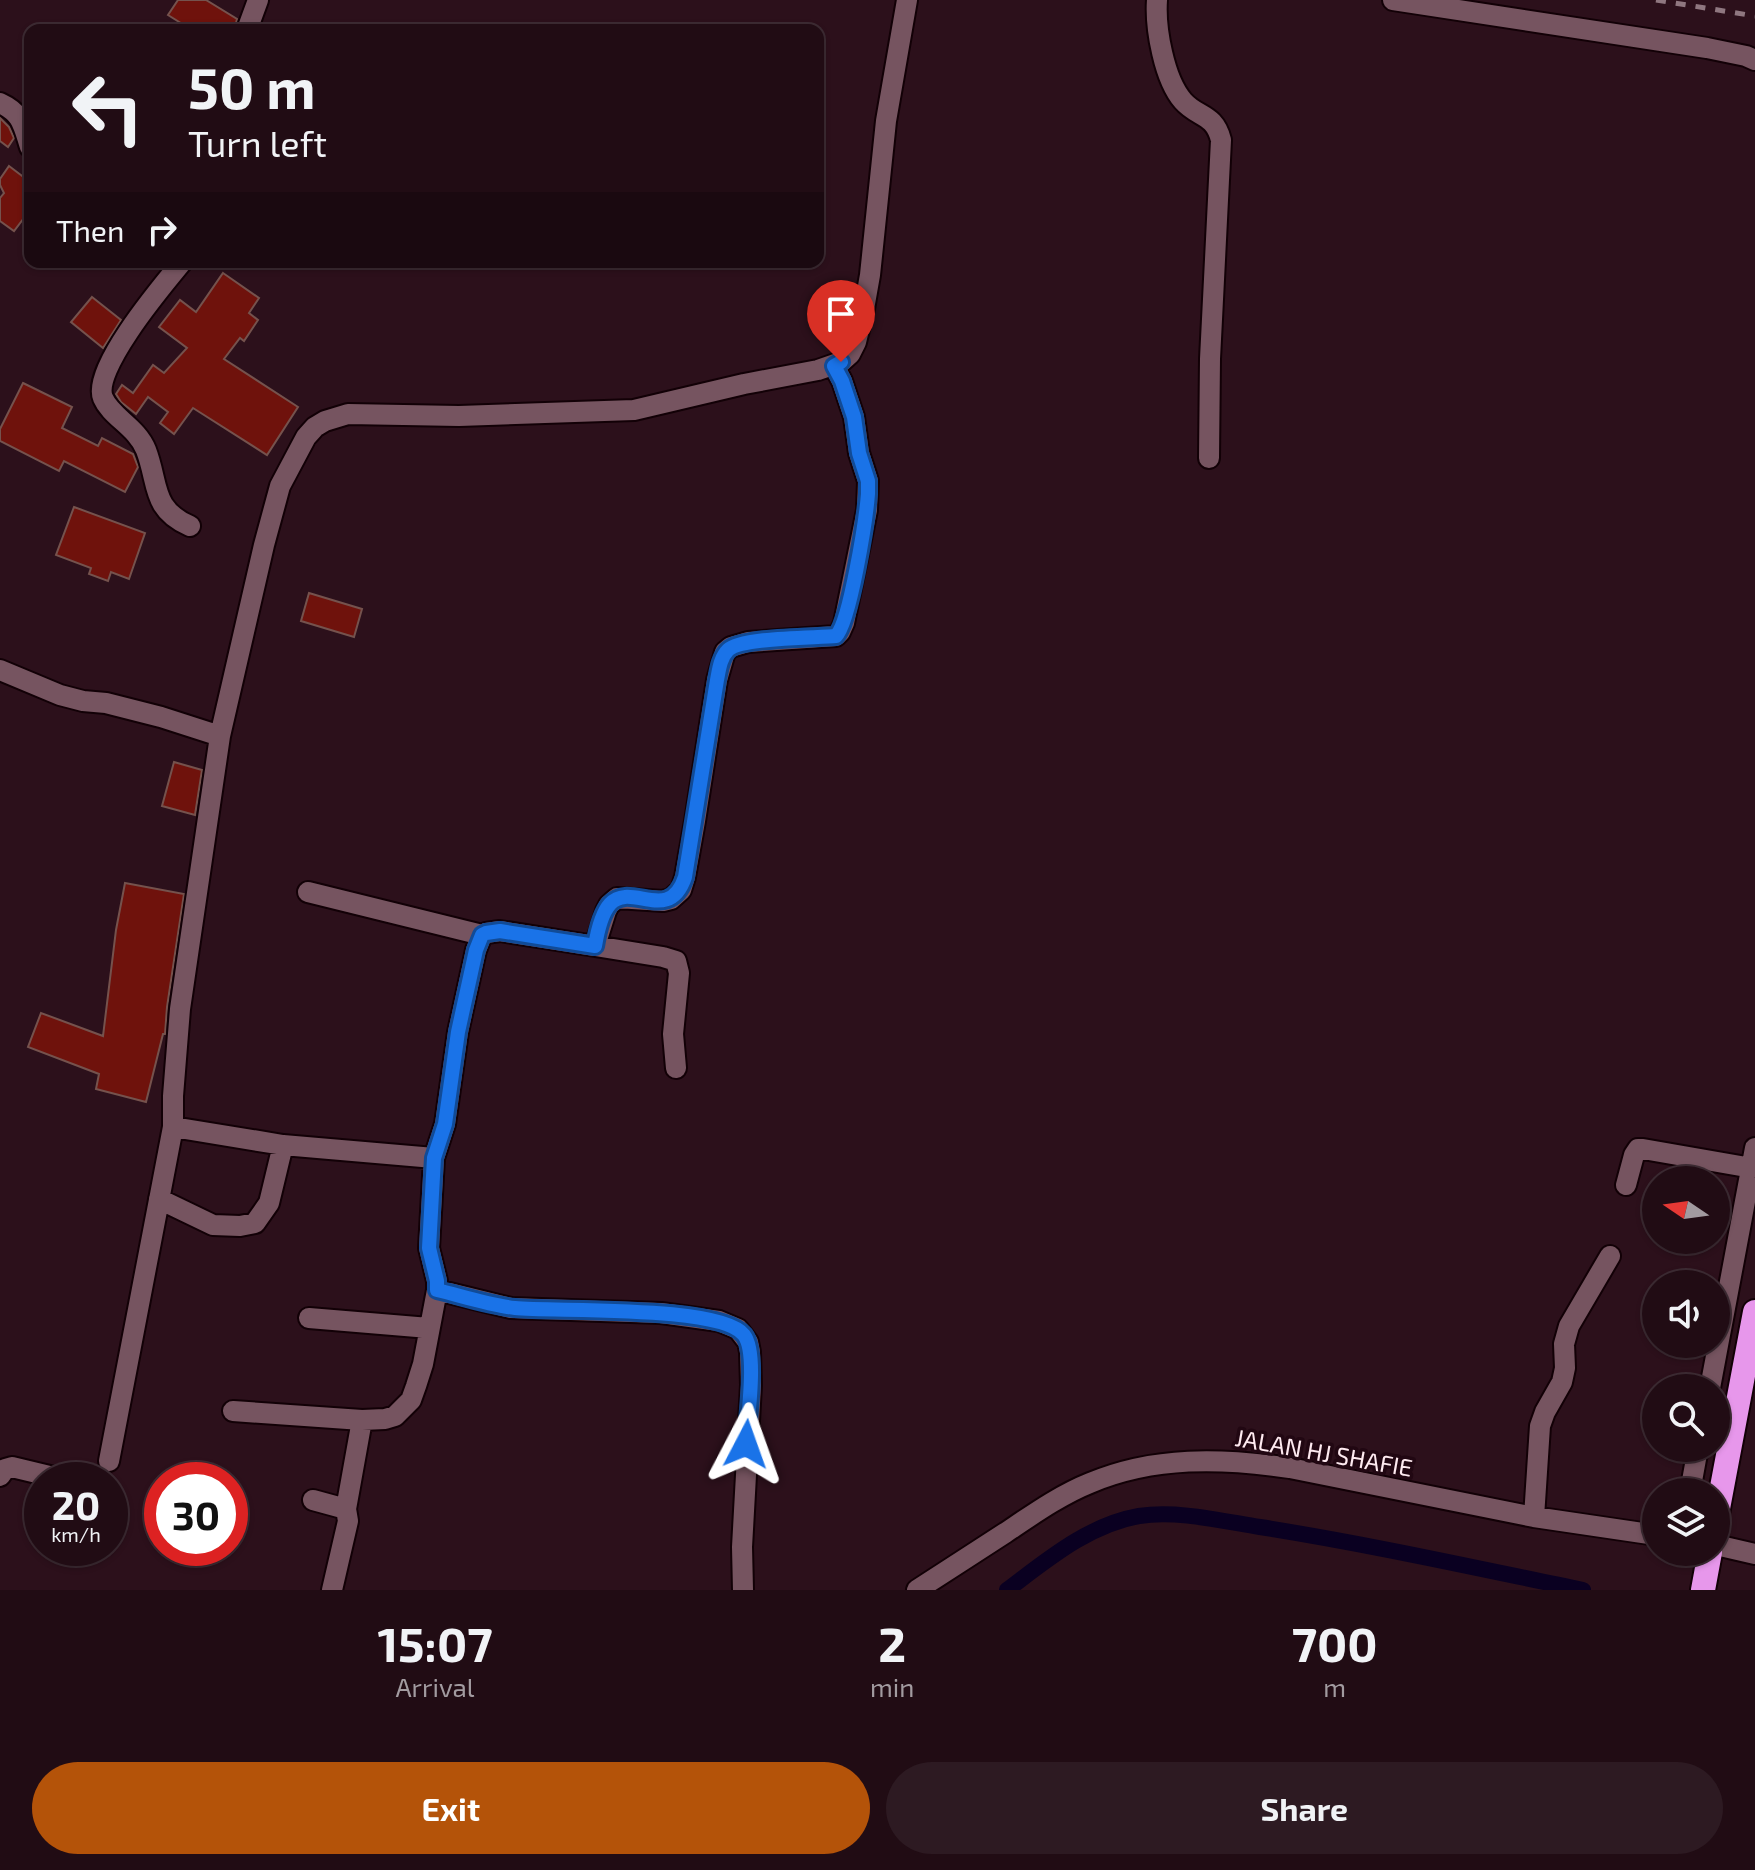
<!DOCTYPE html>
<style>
:root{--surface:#210c14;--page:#2d1a22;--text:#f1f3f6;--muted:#a29ba0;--line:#3e2c34;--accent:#b45309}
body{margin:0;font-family:"Exo 2",sans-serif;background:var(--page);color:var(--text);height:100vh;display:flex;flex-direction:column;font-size:30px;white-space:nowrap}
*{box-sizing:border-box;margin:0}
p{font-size:26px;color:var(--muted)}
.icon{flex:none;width:44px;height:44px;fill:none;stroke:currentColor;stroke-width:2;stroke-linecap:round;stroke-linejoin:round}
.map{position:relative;height:1590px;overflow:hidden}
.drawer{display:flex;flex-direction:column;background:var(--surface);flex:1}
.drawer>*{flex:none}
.guide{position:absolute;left:24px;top:24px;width:800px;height:244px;border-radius:16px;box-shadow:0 2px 6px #0004,0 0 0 2px var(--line);background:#210c14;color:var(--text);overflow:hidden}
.needle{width:52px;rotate:283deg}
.fabs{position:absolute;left:1642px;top:1166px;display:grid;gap:16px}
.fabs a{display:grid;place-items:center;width:88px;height:88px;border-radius:50%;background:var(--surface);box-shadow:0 2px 6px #0004,0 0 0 2px var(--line);font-size:40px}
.speed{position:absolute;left:24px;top:1462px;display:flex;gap:16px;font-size:40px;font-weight:700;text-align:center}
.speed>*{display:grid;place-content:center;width:104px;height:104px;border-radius:50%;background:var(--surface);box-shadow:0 2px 6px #0004,0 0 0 2px var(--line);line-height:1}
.speed small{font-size:20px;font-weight:400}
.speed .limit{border:12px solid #d22;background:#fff;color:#111}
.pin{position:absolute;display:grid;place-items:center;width:68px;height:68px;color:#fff;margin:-82px -34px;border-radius:50% 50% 50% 0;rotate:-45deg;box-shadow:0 0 8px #0007}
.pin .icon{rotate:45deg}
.me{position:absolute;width:88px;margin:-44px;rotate:4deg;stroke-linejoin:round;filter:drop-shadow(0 0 6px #0008)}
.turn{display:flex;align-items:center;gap:28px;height:168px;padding:0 32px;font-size:36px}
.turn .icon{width:104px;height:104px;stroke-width:2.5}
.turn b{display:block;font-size:56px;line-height:68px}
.then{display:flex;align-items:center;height:76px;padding:0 32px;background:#0003;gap:16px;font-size:30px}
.eta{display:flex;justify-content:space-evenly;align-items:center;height:136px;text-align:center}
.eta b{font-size:48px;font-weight:700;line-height:56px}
.primary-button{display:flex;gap:16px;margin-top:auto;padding:16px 32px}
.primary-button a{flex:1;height:92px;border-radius:48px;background:var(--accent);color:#fff;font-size:32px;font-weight:700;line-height:92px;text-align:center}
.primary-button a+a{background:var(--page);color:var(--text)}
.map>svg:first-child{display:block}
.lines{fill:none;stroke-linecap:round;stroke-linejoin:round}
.canal{stroke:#0a0021;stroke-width:16}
.building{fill:#6f120c;stroke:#75524d;stroke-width:2}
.minor-casing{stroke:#120006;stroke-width:24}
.highway-casing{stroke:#120006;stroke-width:28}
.minor{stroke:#765460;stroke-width:20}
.highway{stroke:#e797eb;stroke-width:24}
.rail{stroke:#8f7780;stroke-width:5;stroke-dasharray:10 10;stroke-linecap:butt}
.route-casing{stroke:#114b97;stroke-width:20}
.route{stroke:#1a73e8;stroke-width:14}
.labels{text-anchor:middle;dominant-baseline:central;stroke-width:7;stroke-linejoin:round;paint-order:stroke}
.street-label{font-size:24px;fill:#feeaf0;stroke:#210712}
</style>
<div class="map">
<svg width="1755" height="1590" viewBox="0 0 1755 1590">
<rect width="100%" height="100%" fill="#2c101b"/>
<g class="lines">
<path class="canal" d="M1007,1590C1047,1560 1088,1525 1139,1516C1177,1510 1222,1521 1260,1527C1368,1544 1476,1568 1583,1590"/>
</g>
<path class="building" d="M178,0H206L237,19L235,27L233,30H192L168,15Z
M0,118L9,127L14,138L8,147L0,141Z
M9,166L30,182V210L14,231L0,221V198L4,193L0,185V179Z
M223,273L259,298L249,313L258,320L244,341L240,338L224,359L298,407L267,455L193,408L174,434L160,423L168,412L148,397L136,414L121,402L116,394L122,385L133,393L153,365L164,373L187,348L159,327L180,300L196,312Z
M92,297L121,320L103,348L71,322Z
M23,383L72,407L62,428L98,446L102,438L133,454L138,467L125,492L64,461L59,471L0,441V429Z
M74,507L145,533L129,579L111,572L108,581L89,574L91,568L56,555Z
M309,593L362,609L354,637L301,621Z
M174,762L202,770L195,815L162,806Z
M125,883L184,894L167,1007L165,1034H163L146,1102L96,1089L99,1074L28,1047L41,1013L103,1036L116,930Z"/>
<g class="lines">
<g class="minor-casing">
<path id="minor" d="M1157,0C1155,28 1164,79 1183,101C1198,118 1214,113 1221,140L1210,359L1209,458
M1393,0L1707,48L1746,56L1755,60
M247,30L258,0
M0,103C22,113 23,125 30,147
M182,262C163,285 91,370 103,398C111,417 137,427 146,450C159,484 151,509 190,526
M0,670L60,695L83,701L106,703L161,717L220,736
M308,892L482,935L486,933L500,931L595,946L606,911L609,905L617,898L663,901L671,899L681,890L685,877L695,821L717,680L725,652L731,647L748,642L836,636L840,632L844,623L867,510L868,481L859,453L854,417L842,381L834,366
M595,946L663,957L676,961L679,973L673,1034L676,1068
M173,1127L283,1145L434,1158
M1626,1185L1634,1155L1638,1149H1643L1752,1168
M159,1199L213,1225L240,1226L255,1223L269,1203L283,1145
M437,1290L511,1308L661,1313L719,1321L738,1329L748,1342L750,1352L751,1385L742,1547L743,1590
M309,1318L429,1328
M1710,1388L1755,1148
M233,1411L362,1420L385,1419L395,1416L411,1400L416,1386L423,1364L437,1290V1281L429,1248L434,1158L445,1124L458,1032L476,950L482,935
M109,1461L173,1127V1096L180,1009L220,736L264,545L280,486L306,437L315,427L325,421L348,414L459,416L634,410L744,384L818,370L841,362L850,354L856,342L864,309L870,275L886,121L907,0
M0,1476L5,1469L12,1467L66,1480
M1690,1492L1698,1448
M313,1500L346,1509L348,1521L332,1590
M346,1509L362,1420
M1534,1517L1540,1426L1545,1412L1562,1382L1565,1368L1564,1344L1569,1326L1610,1256
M1716,1545L1755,1554
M917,1590C946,1571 976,1552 1005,1533C1032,1515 1060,1495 1090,1483C1154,1456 1222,1458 1290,1468L1534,1517L1656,1535"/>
</g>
<g class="highway-casing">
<path id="highway" d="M1716,1519L1755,1312
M1703,1590L1710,1552"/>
</g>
<use href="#minor" class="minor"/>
<use href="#highway" class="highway"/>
<path class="rail" d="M1656,0L1755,16"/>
</g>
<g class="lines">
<g class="route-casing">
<path id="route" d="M746,1444C747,1420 758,1353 744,1335C721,1305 557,1312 515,1308C489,1305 462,1296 437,1290V1281L429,1248L434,1158L445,1124L458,1032L476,950L482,935L486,933L500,931L595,946C597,934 601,914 610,904C631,881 669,925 685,877L717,680C719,670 720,658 728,650C741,637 815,638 836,636C850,622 866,519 868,494V481L859,453L854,417L842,381L834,366L841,362"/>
</g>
<use href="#route" class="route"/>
</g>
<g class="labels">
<g class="street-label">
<text transform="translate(1324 1452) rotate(10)">JALAN HJ SHAFIE</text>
</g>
</g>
</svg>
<div class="fabs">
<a><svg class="needle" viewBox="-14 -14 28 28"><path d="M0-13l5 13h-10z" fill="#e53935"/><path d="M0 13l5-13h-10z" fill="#a29ba0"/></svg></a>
<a><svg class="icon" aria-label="sound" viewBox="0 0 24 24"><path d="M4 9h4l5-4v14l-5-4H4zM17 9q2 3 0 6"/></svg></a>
<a><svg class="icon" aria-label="search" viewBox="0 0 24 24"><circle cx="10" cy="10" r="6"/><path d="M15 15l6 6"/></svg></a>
<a><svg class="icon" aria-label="layers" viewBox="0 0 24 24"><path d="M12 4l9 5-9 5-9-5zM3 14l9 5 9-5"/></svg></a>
</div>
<div class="speed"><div>20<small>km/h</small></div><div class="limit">30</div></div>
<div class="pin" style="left:841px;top:362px;background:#d93025"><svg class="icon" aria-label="arrive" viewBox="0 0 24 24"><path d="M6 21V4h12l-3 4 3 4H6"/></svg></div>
<svg class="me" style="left:746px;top:1444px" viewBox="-20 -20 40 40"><path d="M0-17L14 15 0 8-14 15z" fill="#1a73e8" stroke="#fff" stroke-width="4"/></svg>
<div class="guide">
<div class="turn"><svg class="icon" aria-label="left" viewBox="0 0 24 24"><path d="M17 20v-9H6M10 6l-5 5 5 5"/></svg><div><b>50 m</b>Turn left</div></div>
<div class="then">Then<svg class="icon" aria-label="right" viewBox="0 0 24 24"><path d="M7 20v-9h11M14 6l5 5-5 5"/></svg></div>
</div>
</div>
<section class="drawer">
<div class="eta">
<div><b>15:07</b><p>Arrival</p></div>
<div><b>2</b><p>min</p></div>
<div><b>700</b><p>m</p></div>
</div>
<div class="primary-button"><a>Exit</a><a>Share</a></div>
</section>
